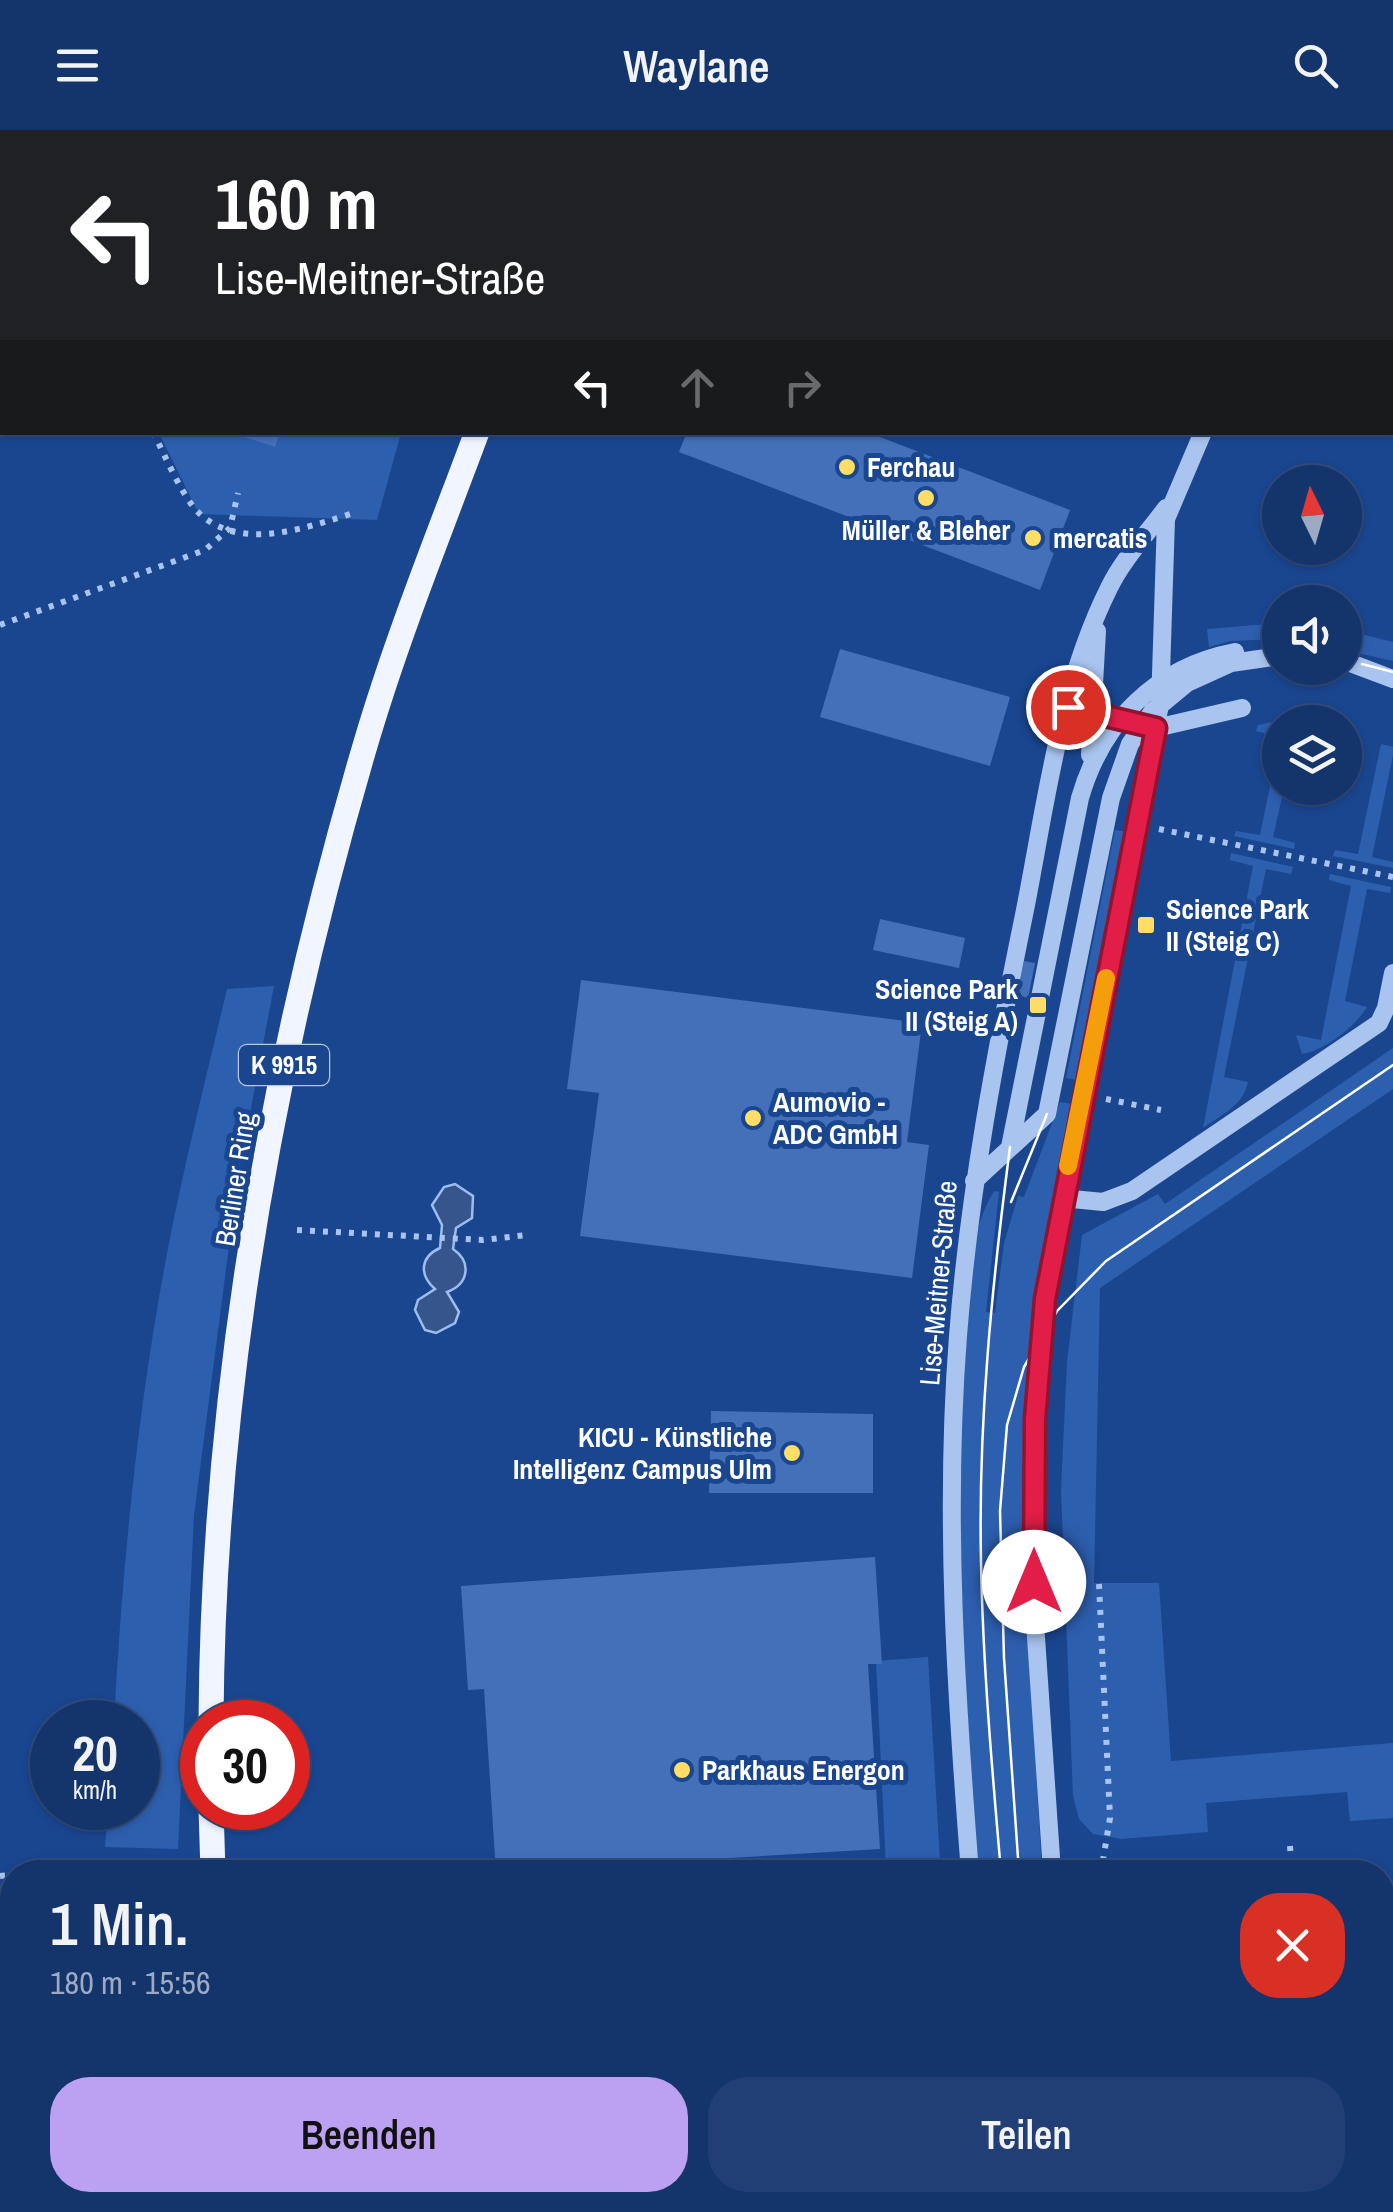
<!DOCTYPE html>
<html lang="de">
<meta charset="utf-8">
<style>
:root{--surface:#14346c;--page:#213f74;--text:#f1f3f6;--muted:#9daac2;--line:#334f7f;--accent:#bca0f2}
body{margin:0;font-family:"Archivo Narrow",sans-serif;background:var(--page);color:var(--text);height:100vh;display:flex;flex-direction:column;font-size:38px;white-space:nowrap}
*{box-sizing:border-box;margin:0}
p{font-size:32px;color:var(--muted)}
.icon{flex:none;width:55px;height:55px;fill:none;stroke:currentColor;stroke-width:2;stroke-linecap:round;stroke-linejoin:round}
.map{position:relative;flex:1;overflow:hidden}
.drawer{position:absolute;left:0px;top:1730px;width:1395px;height:352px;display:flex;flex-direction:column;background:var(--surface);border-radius:40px 40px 0 0;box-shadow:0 2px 8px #0004,0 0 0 2px var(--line)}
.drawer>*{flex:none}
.hud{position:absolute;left:0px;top:0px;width:1395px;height:305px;box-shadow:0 2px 8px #0004,0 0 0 2px var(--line);background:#202124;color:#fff;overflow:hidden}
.needle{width:65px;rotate:355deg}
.fabs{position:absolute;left:1262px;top:335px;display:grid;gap:20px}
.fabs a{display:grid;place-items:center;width:100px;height:100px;border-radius:50%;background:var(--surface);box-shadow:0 2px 8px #0004,0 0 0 2px var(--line);font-size:50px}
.speed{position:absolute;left:30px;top:1570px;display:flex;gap:20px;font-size:50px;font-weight:700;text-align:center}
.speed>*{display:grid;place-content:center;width:130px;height:130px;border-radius:50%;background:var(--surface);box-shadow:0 2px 8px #0004,0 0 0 2px var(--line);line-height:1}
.speed small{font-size:25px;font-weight:400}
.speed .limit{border:15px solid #d22;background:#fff;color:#111}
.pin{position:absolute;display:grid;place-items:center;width:85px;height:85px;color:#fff;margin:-42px;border:5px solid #fff;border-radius:50%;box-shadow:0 2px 10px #0007}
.me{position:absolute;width:110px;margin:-55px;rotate:0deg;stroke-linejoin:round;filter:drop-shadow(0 0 8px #0008)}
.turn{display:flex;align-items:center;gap:35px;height:210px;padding:0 50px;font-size:45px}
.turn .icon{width:130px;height:130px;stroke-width:2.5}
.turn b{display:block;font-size:70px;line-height:85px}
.lanes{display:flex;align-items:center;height:95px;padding:0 50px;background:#0003;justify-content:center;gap:50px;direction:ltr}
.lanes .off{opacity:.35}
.round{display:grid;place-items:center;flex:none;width:105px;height:105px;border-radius:40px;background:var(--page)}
.summary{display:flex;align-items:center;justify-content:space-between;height:170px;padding:0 50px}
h1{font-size:60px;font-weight:600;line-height:75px}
.action{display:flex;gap:20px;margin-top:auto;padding:20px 50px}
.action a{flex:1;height:115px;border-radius:40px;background:var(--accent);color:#111;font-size:40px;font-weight:600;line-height:115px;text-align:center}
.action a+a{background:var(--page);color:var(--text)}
header{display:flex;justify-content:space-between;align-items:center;height:130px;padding:0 50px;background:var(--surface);font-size:45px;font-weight:600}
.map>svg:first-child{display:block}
.green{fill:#2d5faf}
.water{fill:#35558c;stroke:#9bbef1;stroke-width:2.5}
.building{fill:#4370b9}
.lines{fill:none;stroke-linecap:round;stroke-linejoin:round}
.path{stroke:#a9c4ef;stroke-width:6;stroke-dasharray:5 8;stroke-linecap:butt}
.minor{stroke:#a9c4ef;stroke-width:18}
.major{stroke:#f0f5ff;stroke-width:25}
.tram{stroke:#fff;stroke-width:2.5}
.route-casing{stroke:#92132f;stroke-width:25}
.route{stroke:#e11d48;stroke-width:18}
.slow{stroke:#f59e0b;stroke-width:18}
.poi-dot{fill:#fd6;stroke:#1a4690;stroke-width:4}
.labels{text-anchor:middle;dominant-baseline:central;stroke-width:10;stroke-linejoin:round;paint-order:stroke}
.shield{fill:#1a4690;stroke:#bac8de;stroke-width:2.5}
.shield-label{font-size:25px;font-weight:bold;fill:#fff}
.poi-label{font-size:28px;font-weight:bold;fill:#fff;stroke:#1a4690;text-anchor:start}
.street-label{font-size:28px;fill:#fff;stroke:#1a4690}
</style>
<header><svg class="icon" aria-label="menu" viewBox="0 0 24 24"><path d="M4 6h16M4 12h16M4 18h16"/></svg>Waylane<svg class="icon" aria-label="search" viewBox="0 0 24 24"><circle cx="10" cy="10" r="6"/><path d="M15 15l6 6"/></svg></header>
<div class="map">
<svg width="1393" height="2082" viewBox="0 0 1393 2082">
<rect width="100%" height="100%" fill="#1a4690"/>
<path class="green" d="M159,303H401L377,390L199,384Z
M1280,493V509L1230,511L1209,517L1207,499Z
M1345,500L1393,512V531L1345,520Z
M1300,586L1317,592H1280V658H1284L1273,707L1295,713L1294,719L1234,706L1236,701L1260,705L1280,607L1256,601L1258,595Z
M1381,614L1393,617V625L1372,727L1393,732V738L1333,726L1335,720L1358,724Z
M1115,700L1127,702L1077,950L1066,948Z
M1231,723L1293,737L1291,744L1266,739L1224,947L1248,952C1243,976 1221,985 1203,998L1253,736L1230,730Z
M1330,744L1391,757L1390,763L1367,759L1345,871L1367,877C1356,896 1324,921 1302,924L1296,905L1321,910L1351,756L1329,750Z
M274,856L238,1047L194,1385L178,1719L105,1717L108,1678H138V1592H114C123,1424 140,1254 174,1088C190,1011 209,935 227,859Z
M1393,918V959L1100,1158L1094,1453H1159L1171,1631L1393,1613V1688L1350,1691L1347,1662L1206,1673L1208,1702L1121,1709L1093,1704L1079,1689L1073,1666L1061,1360L1067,1232L1082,1105L1158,1064L1165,1074Z
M1060,972L1072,974L1036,1168L1025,1316V1407H1012L1013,1449L1025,1450L1042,1742H979C965,1562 952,1382 967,1202C971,1154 968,1103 994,1061L999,1062L986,1182L995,1183L1004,1113L1018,1066L1024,1067Z
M928,1527L940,1732L886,1737L876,1531Z
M1393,1974V2082H1361L1360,2070H1382L1383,1975Z
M139,2070H202L203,2082H140Z
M294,2070H410L489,2082H293Z
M611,2070H678L683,2082H628Z
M1006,2070H1069L1070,2082H1007Z
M1108,2070H1173V2082H1109Z
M1208,2070H1307L1308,2082H1207Z"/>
<path class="water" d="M455,1054L473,1066L472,1088L456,1098L453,1119C472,1132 469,1154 447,1162L459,1182L455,1193L436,1203L425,1200L415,1180L418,1170L435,1159C419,1145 420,1127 440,1118L442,1095L432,1075L444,1057Z"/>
<path class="building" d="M230,302H280L275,317Z
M687,302H867L1070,380L1040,460L679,322Z
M840,519L1010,567L990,636L820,587Z
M880,789L965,808L959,838L873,820Z
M1024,831L1035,833L1028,868L1017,865Z
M581,850L922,893L907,1012L929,1015L912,1148L580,1106L599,963L567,959Z
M711,1281L873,1284V1363H709Z
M875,1427L882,1534H868L880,1719L496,1742L484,1559L468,1560L461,1456Z
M1393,1870V1974L1382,1975V1871Z
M601,2070H604L621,2082H589Z
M1307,2070H1360L1361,2082H1308Z"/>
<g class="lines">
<path class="path" d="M0,27L2,32
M153,302C164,323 183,369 200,384C243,423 310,396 357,382
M0,495L205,420L230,398L238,363
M1159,699L1393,747
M1106,969L1161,980
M297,1100L483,1110L526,1105
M1099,1454L1110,1688L1103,1730
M1290,1716L1292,1742
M0,1746L12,1745
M1382,1788L1393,1787
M687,2070L690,2082"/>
<path class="minor" d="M1356,2L1357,0
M1345,531L1393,549
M1146,595L1156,598L1242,578
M1090,625L1097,501
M1010,1017L1080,668C1102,592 1156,537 1235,522
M974,1051L1047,984L1111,668L1130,614L1152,582L1187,553L1231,533L1280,526
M1062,1068L1103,1072L1132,1061L1379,893L1386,878L1393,843
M970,1742C956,1564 944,1385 958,1206C969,1062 996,921 1025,780C1046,673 1060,556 1109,458C1123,429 1147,404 1166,378
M1052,1742L1034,1478V1316L1040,1206L1062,1068L1160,575L1166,389L1203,302
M495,2070L534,2082
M997,2070L998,2082
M1079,2070L1080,2082"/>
<path class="major" d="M616,2L618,0
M211,1592C213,1261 273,926 367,609C398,505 439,404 477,302
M211,1678L213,1742
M231,2070L232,2082"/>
<path class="tram" d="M1362,534L1393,542
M1011,1072L1047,984
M1001,1742C992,1639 983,1536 981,1432C978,1293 992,1155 1010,1017
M1019,1742L1004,1528L1000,1381L1007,1295L1024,1237L1057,1181L1106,1131L1393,935
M1027,2070L1028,2082
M1047,2070L1048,2082"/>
</g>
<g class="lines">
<g class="route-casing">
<path id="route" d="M1034,1452L1035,1289L1045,1169L1156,598L1068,577"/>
</g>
<use href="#route" class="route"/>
<path class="slow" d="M1068,1036L1106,848"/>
</g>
<g class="poi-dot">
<circle cx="847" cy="337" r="10"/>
<circle cx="926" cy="368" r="10"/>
<circle cx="1033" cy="408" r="10"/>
<rect x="1136" y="785" width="20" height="20" rx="5"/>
<rect x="1028" y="865" width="20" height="20" rx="5"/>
<circle cx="753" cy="988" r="10"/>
<circle cx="792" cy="1323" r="10"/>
<circle cx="682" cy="1640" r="10"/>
</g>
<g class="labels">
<rect class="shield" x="239" y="915" width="90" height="40" rx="8"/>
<g class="shield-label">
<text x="284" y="935">K 9915</text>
</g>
<g class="poi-label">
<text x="867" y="337">Ferchau</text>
<text x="926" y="400" text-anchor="middle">Müller &amp; Bleher</text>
<text x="1053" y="408">mercatis</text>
<text x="1166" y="779">Science Park<tspan x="1166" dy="32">II (Steig C)</tspan></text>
<text x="1018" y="859" text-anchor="end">Science Park<tspan x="1018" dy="32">II (Steig A)</tspan></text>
<text x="773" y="972">Aumovio -<tspan x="773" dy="32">ADC GmbH</tspan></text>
<text x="772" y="1307" text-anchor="end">KICU - Künstliche<tspan x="772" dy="32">Intelligenz Campus Ulm</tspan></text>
<text x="702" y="1640">Parkhaus Energon</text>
</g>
<g class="street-label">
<text transform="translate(235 1049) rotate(-81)">Berliner Ring</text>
<text transform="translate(938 1153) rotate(-85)">Lise-Meitner-Straße</text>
</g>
</g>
</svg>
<div class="fabs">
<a><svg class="needle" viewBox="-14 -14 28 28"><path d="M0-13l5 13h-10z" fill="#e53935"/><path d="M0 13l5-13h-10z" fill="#9daac2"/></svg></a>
<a><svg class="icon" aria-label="sound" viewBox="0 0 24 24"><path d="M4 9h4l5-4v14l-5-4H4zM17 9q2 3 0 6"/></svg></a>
<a><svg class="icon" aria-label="layers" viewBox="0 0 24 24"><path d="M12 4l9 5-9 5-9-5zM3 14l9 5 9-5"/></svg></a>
</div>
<div class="speed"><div>20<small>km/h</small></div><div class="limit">30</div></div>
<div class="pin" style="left:1068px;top:577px;background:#d93025"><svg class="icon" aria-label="arrive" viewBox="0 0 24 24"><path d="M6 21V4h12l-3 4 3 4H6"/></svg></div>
<svg class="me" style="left:1034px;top:1452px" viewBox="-20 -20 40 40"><circle r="19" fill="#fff"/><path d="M0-13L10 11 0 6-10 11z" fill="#e11d48"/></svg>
<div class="hud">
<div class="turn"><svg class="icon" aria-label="left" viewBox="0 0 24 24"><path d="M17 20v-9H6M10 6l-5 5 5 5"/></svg><div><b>160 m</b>Lise-Meitner-Straße</div></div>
<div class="lanes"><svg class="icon" aria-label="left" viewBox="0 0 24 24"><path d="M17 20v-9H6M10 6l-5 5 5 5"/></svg><svg class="icon off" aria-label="ahead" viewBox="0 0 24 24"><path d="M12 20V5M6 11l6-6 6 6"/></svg><svg class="icon off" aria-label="right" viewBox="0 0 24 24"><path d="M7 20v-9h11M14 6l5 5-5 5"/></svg></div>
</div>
<section class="drawer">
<div class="summary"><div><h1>1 Min.</h1><p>180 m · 15:56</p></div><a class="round" style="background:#d93025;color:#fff"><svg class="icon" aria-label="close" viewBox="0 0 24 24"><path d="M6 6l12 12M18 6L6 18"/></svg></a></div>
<div class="action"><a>Beenden</a><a>Teilen</a></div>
</section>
</div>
